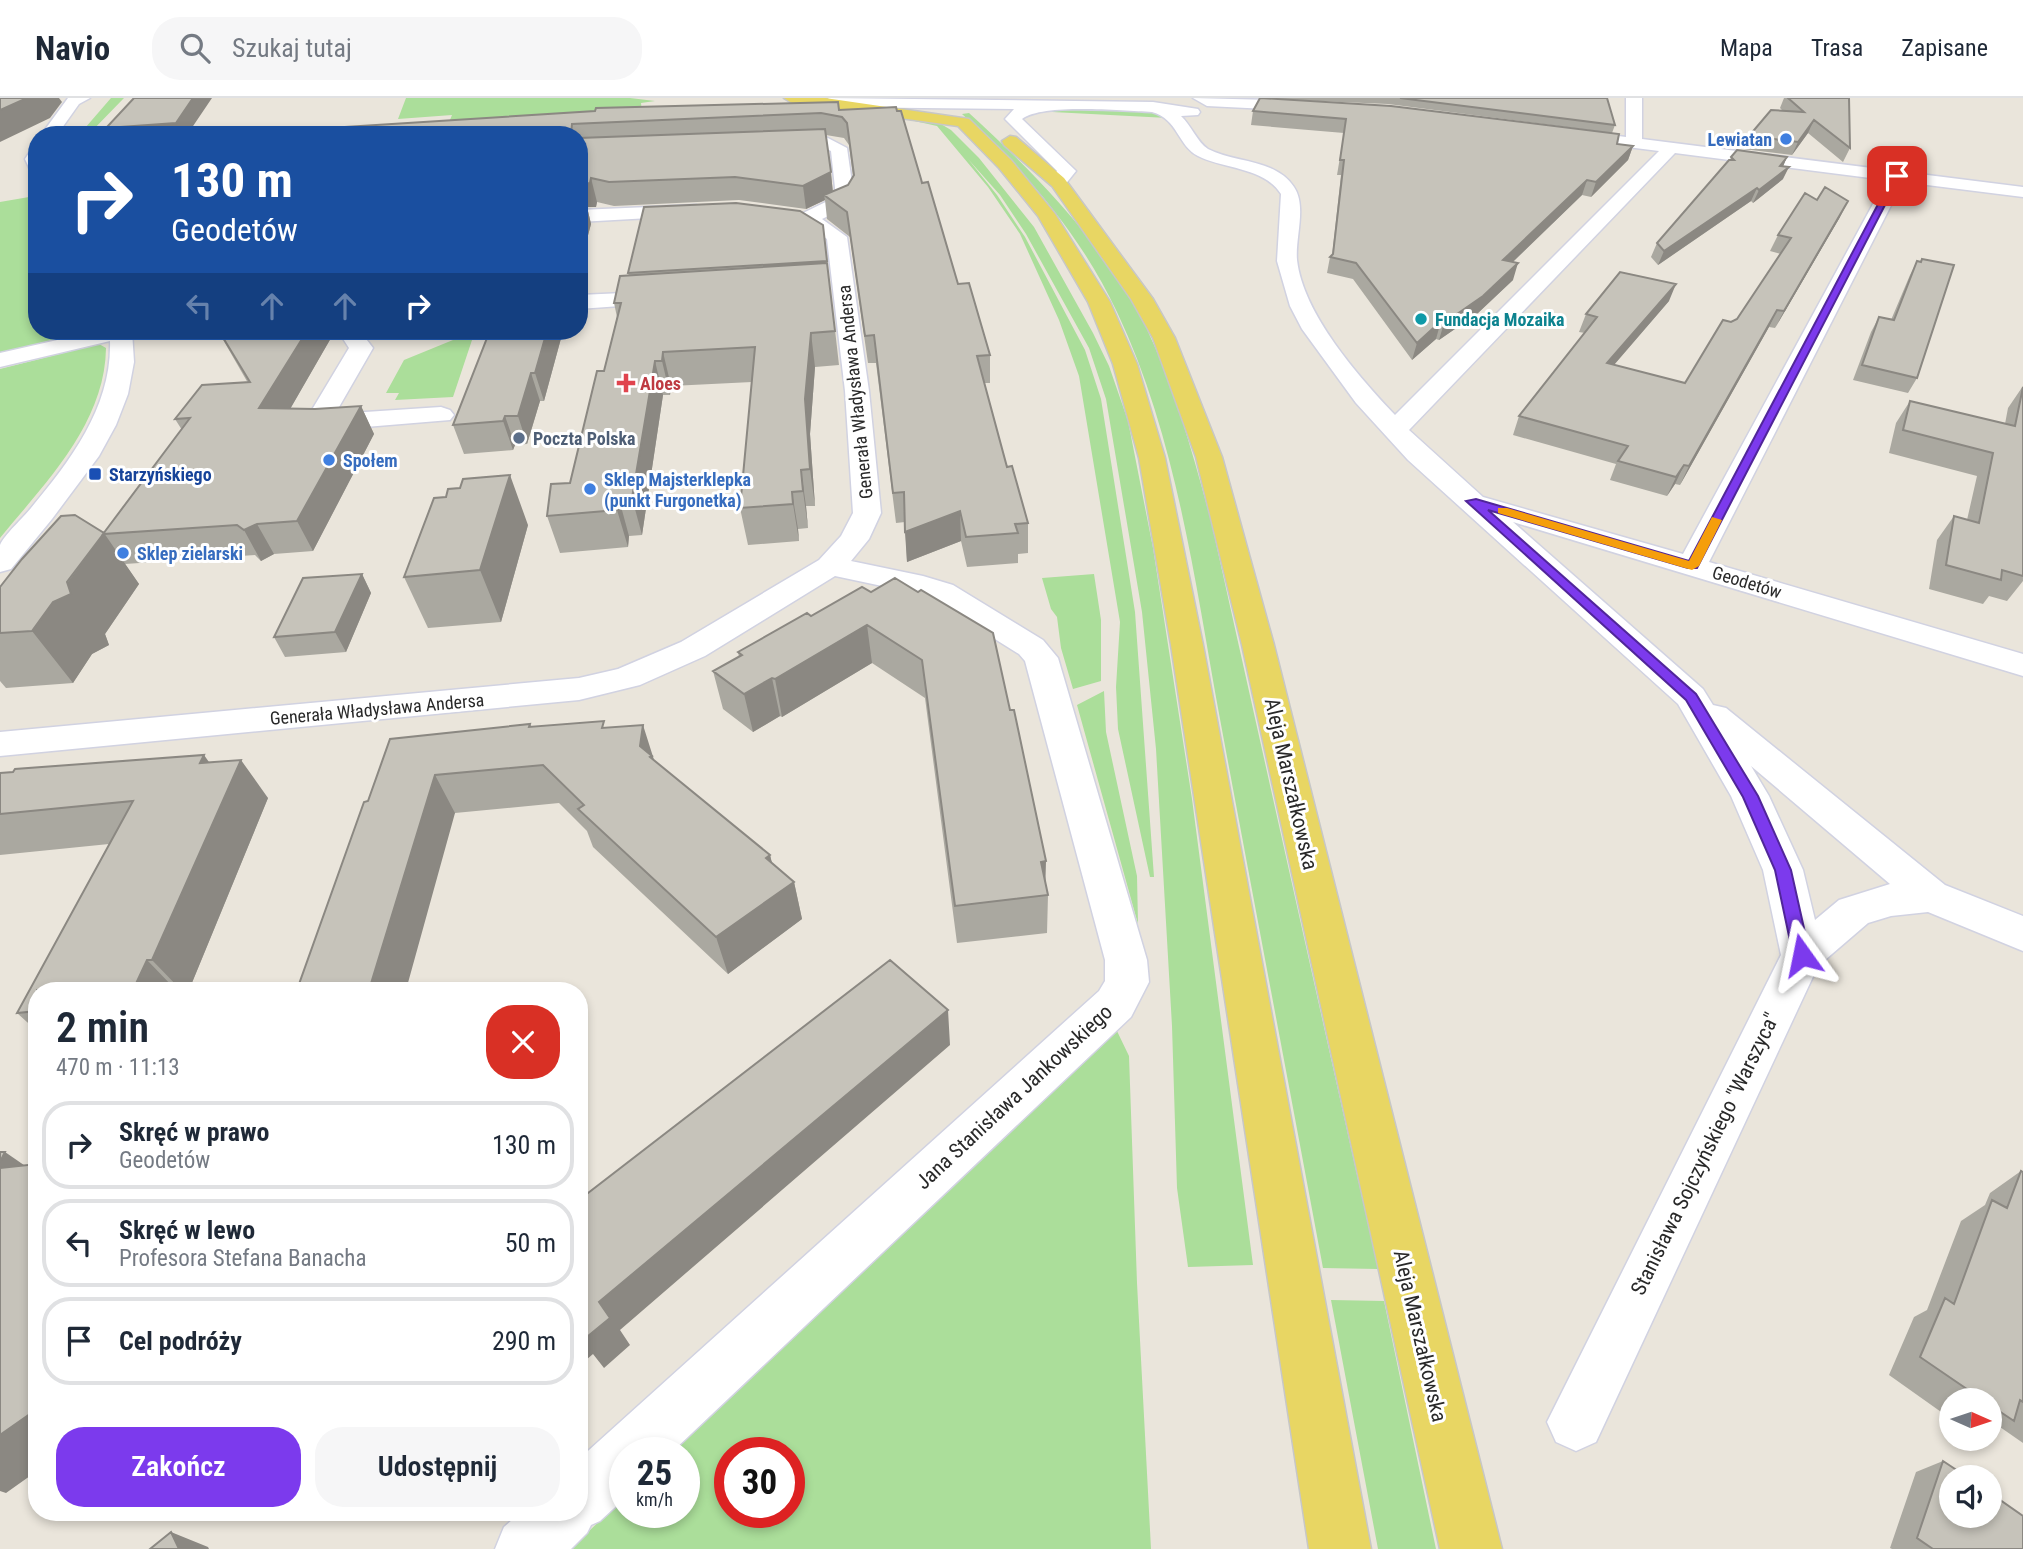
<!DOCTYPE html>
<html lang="pl">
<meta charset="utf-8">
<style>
:root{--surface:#fff;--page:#f6f6f7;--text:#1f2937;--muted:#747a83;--line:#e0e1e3;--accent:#7c3aed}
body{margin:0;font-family:"Roboto Condensed",sans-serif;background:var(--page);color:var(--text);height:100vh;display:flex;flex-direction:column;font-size:26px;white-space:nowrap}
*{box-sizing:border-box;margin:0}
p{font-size:23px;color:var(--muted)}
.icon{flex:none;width:38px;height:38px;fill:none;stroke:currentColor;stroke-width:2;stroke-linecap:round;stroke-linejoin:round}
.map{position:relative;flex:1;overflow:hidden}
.drawer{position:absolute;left:28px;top:884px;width:560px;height:539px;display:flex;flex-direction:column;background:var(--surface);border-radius:28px;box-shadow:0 4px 10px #0003}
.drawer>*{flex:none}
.banner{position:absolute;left:28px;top:28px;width:560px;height:214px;border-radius:28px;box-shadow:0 4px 10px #0003;background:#1a4fa0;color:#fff;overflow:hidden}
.needle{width:46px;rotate:93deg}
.controls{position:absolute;left:1939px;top:1290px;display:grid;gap:14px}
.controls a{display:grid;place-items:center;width:63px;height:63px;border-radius:50%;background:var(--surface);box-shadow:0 4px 10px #0003;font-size:35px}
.speed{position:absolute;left:609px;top:1339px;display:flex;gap:14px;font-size:35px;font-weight:700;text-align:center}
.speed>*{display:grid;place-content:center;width:91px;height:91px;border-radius:50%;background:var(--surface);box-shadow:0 4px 10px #0003;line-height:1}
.speed small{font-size:18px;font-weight:400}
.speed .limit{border:10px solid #d22;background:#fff;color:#111}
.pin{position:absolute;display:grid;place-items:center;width:60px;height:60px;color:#fff;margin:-30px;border-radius:14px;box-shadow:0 4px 10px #0006}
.me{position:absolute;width:77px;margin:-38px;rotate:348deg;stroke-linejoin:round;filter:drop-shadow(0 0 5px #0008)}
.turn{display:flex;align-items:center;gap:24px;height:147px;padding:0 28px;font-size:32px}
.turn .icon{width:91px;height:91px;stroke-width:2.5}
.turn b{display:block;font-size:49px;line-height:60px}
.lanes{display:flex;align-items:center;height:66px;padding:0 28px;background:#0003;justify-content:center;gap:35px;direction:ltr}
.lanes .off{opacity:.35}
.round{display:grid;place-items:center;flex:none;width:74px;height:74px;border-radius:28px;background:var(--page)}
.headline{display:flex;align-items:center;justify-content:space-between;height:119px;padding:0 28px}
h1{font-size:42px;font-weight:600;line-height:52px}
.cta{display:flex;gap:14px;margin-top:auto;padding:14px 28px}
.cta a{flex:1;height:80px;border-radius:28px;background:var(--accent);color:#fff;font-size:28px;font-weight:600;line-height:80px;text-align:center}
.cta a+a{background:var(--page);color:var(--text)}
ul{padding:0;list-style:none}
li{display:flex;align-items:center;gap:21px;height:88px;margin:0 14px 10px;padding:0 14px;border:4px solid var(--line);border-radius:28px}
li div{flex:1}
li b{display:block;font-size:26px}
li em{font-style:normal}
header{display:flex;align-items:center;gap:42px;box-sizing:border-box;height:98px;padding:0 35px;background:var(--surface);border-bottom:2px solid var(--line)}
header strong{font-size:33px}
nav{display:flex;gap:38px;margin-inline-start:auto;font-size:24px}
.search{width:490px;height:63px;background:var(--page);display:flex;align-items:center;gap:18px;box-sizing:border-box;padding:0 24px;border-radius:28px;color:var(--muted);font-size:26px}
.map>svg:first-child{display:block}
.green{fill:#abde9a;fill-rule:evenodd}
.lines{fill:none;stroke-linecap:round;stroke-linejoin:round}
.minor-casing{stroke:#d1d2e1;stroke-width:3}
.major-casing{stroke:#c7c7c7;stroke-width:3}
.minor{fill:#fff;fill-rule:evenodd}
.major{fill:#e8d663;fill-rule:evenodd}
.wall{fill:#aaa8a0;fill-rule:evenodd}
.shaded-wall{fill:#8b8882}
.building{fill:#c6c3ba;stroke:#8b8882;stroke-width:2}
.route{fill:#7c3aed;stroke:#51269a;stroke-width:2}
.slow{fill:#f59e0b}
.shop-dot{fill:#3f7fe0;stroke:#fff;stroke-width:2.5}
.culture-dot{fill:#0f9aa8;stroke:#fff;stroke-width:2.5}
.health-dot{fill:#e0444e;stroke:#fff;stroke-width:2.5}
.service-dot{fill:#5c6f8a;stroke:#fff;stroke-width:2.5}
.transit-dot{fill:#1a4fb4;stroke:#fff;stroke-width:2.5}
.labels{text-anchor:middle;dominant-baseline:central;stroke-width:6;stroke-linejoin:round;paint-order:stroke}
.far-shop-label{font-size:18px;font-weight:bold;fill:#366cbe;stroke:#fff;text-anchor:start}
.far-culture-label{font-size:18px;font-weight:bold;fill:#0d838f;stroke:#fff;text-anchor:start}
.far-health-label{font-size:18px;font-weight:bold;fill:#be3a42;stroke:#fff;text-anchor:start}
.far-street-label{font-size:18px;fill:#292929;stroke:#fff}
.far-service-label{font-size:18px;font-weight:bold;fill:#4e5e75;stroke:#fff;text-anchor:start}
.far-transit-label{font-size:18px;font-weight:bold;fill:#164399;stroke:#fff;text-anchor:start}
.street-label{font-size:21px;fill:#292929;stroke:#fff}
</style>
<header>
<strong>Navio</strong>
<div class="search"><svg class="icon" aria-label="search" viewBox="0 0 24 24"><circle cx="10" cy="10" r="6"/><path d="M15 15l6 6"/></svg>Szukaj tutaj</div>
<nav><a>Mapa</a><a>Trasa</a><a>Zapisane</a></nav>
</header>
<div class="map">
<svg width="2023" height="1451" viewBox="0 0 2023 1451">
<rect width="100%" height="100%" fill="#eae5db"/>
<path class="green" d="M111,0H124L88,37H79Z
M406,0H630L655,3L641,5L642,14L446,32L452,17L398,21Z
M1048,10L1149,12L1168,20L1033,13Z
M969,15C1032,72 1107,149 1145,227C1175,290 1193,356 1211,423L1378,1171L1323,1170C1289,987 1254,804 1220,621C1195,485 1177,341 1117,214C1080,136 1026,73 962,16Z
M914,19L941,26L951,32L979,60L1034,129L1093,235L1109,268L1128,323L1153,450L1192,701L1253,1167L1188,1169L1177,1090L1172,928L1156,651L1142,514L1106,301L1089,250L1026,136L1000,97L968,61L997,97L1025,139L1085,252L1101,301L1135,514L1154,779H1150L1118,631L1116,589L1120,524L1079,278L1059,222L1020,136L988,89L937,28L910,22Z
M29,99L37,108V233H92L0,255V104Z
M475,233L453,299L395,302L399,295H386L404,262Z
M99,246L106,250C105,326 45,385 0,440V271Z
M1094,476L1101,522V583L1073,591L1061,550L1057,519L1051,511L1042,480Z
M1104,593L1106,634L1137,778L1138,826L1077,607Z
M1116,931L1129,958L1137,1185L1151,1451H570L625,1399V1414H684V1354H672ZM730,1354H789V1414H730Z
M1331,1202L1384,1203L1436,1451H1378Z"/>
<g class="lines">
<g class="minor-casing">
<path id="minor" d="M68,0H90L79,6L57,37H41Z
M829,0L1153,4L1198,11L1200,14L1198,17L1181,18C1191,27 1197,44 1208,51C1235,65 1276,61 1294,89C1307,108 1295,140 1297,162C1303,216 1359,279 1395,317L1659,53L1564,41L1556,36L1564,31L1626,39V0H1642V41L2023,89V99L1903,84L1709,464L2023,556V578L1513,424L1703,591L1713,607L1726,610L1945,787L2023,818V853L1928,814L1891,818L1868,825L1818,868L1596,1344L1576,1353L1556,1344L1547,1324L1781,857L1763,772L1731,698L1678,606L1408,362L1356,305L1302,231L1290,208L1277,163L1281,96C1264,69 1223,71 1198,58C1178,48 1178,21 1152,14C1122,13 1044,5 1022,21L1076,73L1064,88L1058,89L1049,84L1057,73L1005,21L1014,11L831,9L823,4ZM1675,55L1886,82L1683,456L1483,399L1409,332ZM1751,668L1890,786L1839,802L1815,822L1803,772L1769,698Z
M1193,0L1310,3L1318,8L1310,13L1207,8Z
M826,39L847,50L854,99L849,108L822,121L847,139L869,293L881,415L869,441L851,463L923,478L953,487L1043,542L1058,560L1147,862L1149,884L1131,919L672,1354H625V1400L600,1423L591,1427L587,1435L571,1451H495L504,1429L521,1414H579V1361L1099,893L1105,883V862L1025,563L1019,556L931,501L915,495L835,478L705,558L640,587L579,602L0,658V634L579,580L618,571L681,544L819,462L841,438L853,415L845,293L827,141L798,120L801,116L836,99L831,53L823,49L774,51L766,46L774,41Z
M37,51V75L31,74L25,61L31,52Z
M696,107L703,109L705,113L703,117L579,124V112Z
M668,193L676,194L679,199L676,204L579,211V197Z
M97,233H132L134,264L128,296L116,327L99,358L52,421L11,471L0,474C0,466 0,454 0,447C3,438 24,419 31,410C71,362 112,308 110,243L0,269V255Z
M338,233H360L373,250L335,316L441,309L450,312L454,317L450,322L317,333L308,330L304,325L349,250Z"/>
</g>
<g class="major-casing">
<path id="major" d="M784,0H825L969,21L1011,62L1055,116L1110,204L1137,266L1165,360L1203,547L1371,1451H1309L1171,547L1139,360L1113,266L1088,204L1038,118L999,70L958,28L792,5Z
M1010,38L1016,39L1064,80L1153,201L1175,240L1222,359L1274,547L1502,1451H1440L1242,547L1196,359L1153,240L1131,201L1052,88L1004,47L1002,43Z"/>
</g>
<use href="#minor" class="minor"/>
<use href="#major" class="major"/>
</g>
<path class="wall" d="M1266,0H1607L1615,27L1612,35L1388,6L1269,1L1633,48L1628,62L1591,99L1582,97L1513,164V182L1478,215L1439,242L1436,241L1412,262L1353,181L1327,175L1330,159L1332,158L1341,77H1337L1344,35L1251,27L1253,13Z
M1784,0H1849L1850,50L1843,64L1808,35L1792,57L1743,51L1749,38L1783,13L1780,10Z
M839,12L921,81L958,186L990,257V285H984L1007,369L1028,425V455L1018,456V465L967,469L961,443L907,464L905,424L896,425L876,265H868L850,139L827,121L825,102L806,111L739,102L614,108L597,104L596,109H587L591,126L579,171V37H237ZM826,37L844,40L849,47L853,78L848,87L833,94Z
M1731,59H1787L1783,68V81L1753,105L1751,103L1658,167L1651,159L1657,145L1730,62Z
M1840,119L1775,230L1769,229L1680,387L1675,386L1667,398L1610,382L1616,366L1513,337L1519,318L1585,235L1579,234L1586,216L1669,203L1614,267L1685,285L1731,224L1737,221L1781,156L1770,153L1778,137Z
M823,127L839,267L815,269L810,336L815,408H806L808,430L798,431L799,443L748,447L740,410L752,284L671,288L670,297H663L642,437L629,438L628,449L560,455L547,418L570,385L604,273L617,219L614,205L629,178L628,175Z
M1922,161L1917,280L1908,295L1853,282L1871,234L1879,219L1891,222L1910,177L1917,163H1921Z
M218,233H335L290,311H315L361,308L374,336L313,453L274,456L261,463L255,457L125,466L139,486L105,536L109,547L92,556L73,585L6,590L0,583V489L104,435L182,332L175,321L248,285Z
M498,233H563L544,303H540L527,346L515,347L513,352L464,356L453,327Z
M2023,288V483L2007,503L1989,498L1983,506L1929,491L1937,442L1954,418L1967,422L1977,378L1889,355L1896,325L1910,303L2005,326L2008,310Z
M446,399L528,427L501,524L428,530L404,479Z
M362,476L371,495L346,554L285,559L274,539Z
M895,480L1045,786L1048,797L1047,835L957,845L925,600L872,565L782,619L780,618L753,634L723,611L713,573L739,559L738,554L811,518L871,494Z
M530,626L532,629L606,630L770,757L772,765L794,784L802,821L728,876L593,749L587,733L559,705L455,715L299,886L368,703Z
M209,665L268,700L189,892H37V933L17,915L109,746L0,757V675Z
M2021,1073L2023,1074V1345L2000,1329L1990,1334V1302H1951V1321L1889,1277L1914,1219L1927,1212L1961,1123L1985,1107L1990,1095Z
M1943,1363L2023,1451H1892L1890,1450L1916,1374Z"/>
<path class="shaded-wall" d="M27,0H59L62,4L50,20L0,44V12Z
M193,0H212L187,37H110L106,30Z
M1814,22L1808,35L1792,57L1798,44Z
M1633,48L1628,62L1591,99L1596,84Z
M1787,59L1782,71L1789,69L1783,81L1753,105L1759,92Z
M831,74L833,97H824L825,102L806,111L803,88Z
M591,80L597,104L596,109H587L591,126L579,171V86Z
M1587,82L1582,97L1498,178L1503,162Z
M1757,90L1751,103L1658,167L1664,153Z
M1848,103L1840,119L1775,230L1784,213Z
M1518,165L1513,182L1478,215L1439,242L1444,225Z
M1676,186L1669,203L1600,283L1607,265Z
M1777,212L1769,229L1680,387L1689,368Z
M1441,223L1436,241L1412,262L1417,245Z
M307,233H335L274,339L259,310Z
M547,233H563L544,303L535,275Z
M811,235L815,269L810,336L815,408L810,371L805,301Z
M663,254L671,288L670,297L662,263Z
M655,263L663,297L642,437L632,400Z
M531,275L540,303L527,346L518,318Z
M361,308L374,336L313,453L297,423Z
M505,318L515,347L513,352L503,323Z
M1684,367L1675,386L1667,398L1676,379Z
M801,372L806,408L808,430L803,393Z
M510,377L528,427L501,524L480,472Z
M792,394L798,431L799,443L793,406Z
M619,401L629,438L628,449L617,412Z
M960,413L961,443L907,464L905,434Z
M257,426L274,456L261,463L244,432Z
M104,435L139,486L105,536L109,547L92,556L73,585L32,533Z
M362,476L371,495L346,554L335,534Z
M867,527L872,565L782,619L775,581Z
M772,580L780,618L753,634L744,596Z
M643,627L655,665L640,648Z
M204,657L228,691L241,662L268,700L189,892H181L152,862L200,665Z
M435,677L455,715L406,892H369Z
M770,757L779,795L794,784L802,821L728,876L716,839L766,760Z
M1046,763L1045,798L1041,764Z
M147,862L176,892H133Z
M948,912L950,947L620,1232L630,1247L604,1270L593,1256L579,1268V1239L599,1204Z
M5,1054L37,1076V1112L0,1073V1064Z
M37,1311V1373L6,1395L0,1393V1337Z
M171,1434L208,1449L209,1451H179Z"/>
<path class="building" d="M0,0H27L0,12Z
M134,0H193L176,25L106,30Z
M1260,0L1391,8L1619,36L1617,46L1633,48L1596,84L1587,82L1503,162L1518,165L1483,198L1444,225L1441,223L1417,245L1356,165L1330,159L1333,156L1344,62H1340L1346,21L1253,13Z
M1400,0H1607L1615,27Z
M1788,0H1849L1850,50L1814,22L1798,44L1749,38L1771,12L1804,14Z
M838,4L839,12L896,9L897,13H901L921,81L922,85L928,84L958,186L969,185L990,257L977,258L1007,369L1012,368L1028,425L1015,426L1018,435L966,439L960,413L905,434L904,394L893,395L874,237L865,238L847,114L824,97L848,87L854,77L847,25L842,19L821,15L572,26L571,37L236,36L595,13L596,10Z
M825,31L831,74L803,88L735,79L609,84L591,80L590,85L579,86V40Z
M1737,52L1787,59L1780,68L1789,69L1759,92L1757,90L1664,153L1657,145L1729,62H1734L1731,59Z
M1825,89L1848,103L1784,213L1777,212L1689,368L1684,367L1676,379L1618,363L1628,348L1519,318L1597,219L1586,216L1620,174L1676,186L1607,265L1685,285L1723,222L1731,224L1737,221L1791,140L1778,137L1805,95L1817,102Z
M579,102H585L579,122Z
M736,105L800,113L823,127L827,163L628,175L644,109Z
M1922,161L1954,167L1917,280L1862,267L1879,219L1894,222L1917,163L1921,164Z
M827,165L835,233L811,235L805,301L810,371L801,372L803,393L792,394L793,406L740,410L755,249L663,254L662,263H655L632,400L619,401L617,412L547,418L551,386L570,385L597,273H604L621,205H614L620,178Z
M219,233H307L259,310L315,311L361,308L297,423L257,426L244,432L237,427L103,436L190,320L175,321L202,287L250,284Z
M498,233H547L535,275H531L518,318H505L503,323L453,327L489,235L497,234Z
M2023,289V478L2002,472L2001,482L1946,467L1954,418L1979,425L1993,355L1903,332L1910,303L2015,328Z
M510,377L480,472L404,479L434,400L446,399L448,391L460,390L463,381Z
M75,417L104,435L67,484L71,496L53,504L32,533L0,535V489L22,461L61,418Z
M362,476L335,534L274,539L303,480Z
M895,480L918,494L921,492L993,535L1010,612H1014L1046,763L1041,764L1048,797L955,808L922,562L867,527L775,581L772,580L744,596L713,573L742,557L738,554L807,515L811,518L862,489L871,494Z
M604,623L602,630L643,627L640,648L652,658L650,659L770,757L766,760L794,784L716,839L578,711L584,707L543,667L435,677L369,892H288L290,887L299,886L364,704L368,703L390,641L530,626L529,629Z
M204,657L200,665L241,662L152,862H147L133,892H37V913L17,915L133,703L0,716V675L13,674L15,671Z
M890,862L948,912L599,1204L610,1220L582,1243L579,1240V1102Z
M0,1054H5L0,1064Z
M37,1066V1096L33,1105L37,1112V1311L0,1337V1070Z
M2021,1073L2023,1074V1304L2020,1302L2014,1323L1990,1307V1302H1983L1920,1259L1945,1200L1954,1206L1992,1102L2007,1110Z
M1943,1363L1967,1379H1951V1418H1990V1395L2023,1418V1451H1933L1917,1440Z
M171,1434L179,1451H150Z"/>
<path class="route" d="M1897,76L1900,78L1697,470H1688L1488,412L1696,596L1758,698L1791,772L1810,857L1808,862L1802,864L1795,862L1793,857L1775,772L1743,699L1686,602L1466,403L1476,401L1689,463L1893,78Z"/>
<path class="slow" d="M1498,410H1507L1689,463L1712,419L1722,422L1699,468L1692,472L1498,415Z"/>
<g class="shop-dot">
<circle cx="1786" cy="41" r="7"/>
<circle cx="329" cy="362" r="7"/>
<circle cx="590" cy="391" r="7"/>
<circle cx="123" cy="455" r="7"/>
</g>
<circle class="culture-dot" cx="1421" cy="221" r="7"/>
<path class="health-dot" d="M622.5 274.5h7v7h7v7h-7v7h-7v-7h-7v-7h7z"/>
<circle class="service-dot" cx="519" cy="340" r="7"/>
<rect class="transit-dot" x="88" y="369" width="14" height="14" rx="3.5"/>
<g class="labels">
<g class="far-shop-label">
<text x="1772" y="41" text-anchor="end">Lewiatan</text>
<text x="343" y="362">Społem</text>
<text x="604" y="381">Sklep Majsterklepka<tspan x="604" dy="21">(punkt Furgonetka)</tspan></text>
<text x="137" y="455">Sklep zielarski</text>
</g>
<g class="far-culture-label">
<text x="1435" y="221">Fundacja Mozaika</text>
</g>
<g class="far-health-label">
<text x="640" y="285">Aloes</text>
</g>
<g class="far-street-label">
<text transform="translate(855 294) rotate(-96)">Generała Władysława Andersa</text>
<text transform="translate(1747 484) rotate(17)">Geodetów</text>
<text transform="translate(377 611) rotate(-5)">Generała Władysława Andersa</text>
</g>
<g class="far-service-label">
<text x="533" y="340">Poczta Polska</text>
</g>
<g class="far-transit-label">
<text x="109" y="376">Starzyńskiego</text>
</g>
<g class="street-label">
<text transform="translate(1291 686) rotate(77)">Aleja Marszałkowska</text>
<text transform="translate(1014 999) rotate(-43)">Jana Stanisława Jankowskiego</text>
<text transform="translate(1705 1056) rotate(-64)">Stanisława Sojczyńskiego "Warszyca"</text>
<text transform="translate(1420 1238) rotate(77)">Aleja Marszałkowska</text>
</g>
</g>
</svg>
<div class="controls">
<a><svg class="needle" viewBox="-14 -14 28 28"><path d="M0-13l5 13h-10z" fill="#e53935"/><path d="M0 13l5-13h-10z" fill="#747a83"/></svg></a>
<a><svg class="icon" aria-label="sound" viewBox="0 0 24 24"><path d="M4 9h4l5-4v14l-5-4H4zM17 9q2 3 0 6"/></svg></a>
</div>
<div class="speed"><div>25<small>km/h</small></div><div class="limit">30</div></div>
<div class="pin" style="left:1897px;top:78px;background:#d93025"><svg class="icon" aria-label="arrive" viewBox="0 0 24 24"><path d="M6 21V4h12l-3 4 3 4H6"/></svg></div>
<svg class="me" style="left:1802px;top:857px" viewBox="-20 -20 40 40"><path d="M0-17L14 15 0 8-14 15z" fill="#7c3aed" stroke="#fff" stroke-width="4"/></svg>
<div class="banner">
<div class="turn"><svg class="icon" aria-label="right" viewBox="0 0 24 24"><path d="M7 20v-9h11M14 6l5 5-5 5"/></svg><div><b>130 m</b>Geodetów</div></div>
<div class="lanes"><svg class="icon off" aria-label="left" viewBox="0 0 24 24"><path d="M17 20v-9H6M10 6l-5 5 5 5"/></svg><svg class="icon off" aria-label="ahead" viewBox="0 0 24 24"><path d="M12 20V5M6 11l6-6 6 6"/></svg><svg class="icon off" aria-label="ahead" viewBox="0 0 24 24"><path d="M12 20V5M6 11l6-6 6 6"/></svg><svg class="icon" aria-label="right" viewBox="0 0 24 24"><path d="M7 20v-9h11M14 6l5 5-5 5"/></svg></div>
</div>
<section class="drawer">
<div class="headline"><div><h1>2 min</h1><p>470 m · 11:13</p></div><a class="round" style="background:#d93025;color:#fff"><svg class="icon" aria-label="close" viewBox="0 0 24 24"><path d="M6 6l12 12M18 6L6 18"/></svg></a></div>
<ul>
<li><svg class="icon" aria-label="right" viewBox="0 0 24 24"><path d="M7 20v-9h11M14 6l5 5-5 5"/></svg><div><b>Skręć w prawo</b><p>Geodetów</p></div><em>130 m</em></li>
<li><svg class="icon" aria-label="left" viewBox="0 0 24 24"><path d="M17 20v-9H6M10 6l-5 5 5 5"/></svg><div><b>Skręć w lewo</b><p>Profesora Stefana Banacha</p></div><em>50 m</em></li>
<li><svg class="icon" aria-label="arrive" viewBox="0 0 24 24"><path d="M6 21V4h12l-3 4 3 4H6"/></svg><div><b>Cel podróży</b></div><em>290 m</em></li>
</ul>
<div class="cta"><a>Zakończ</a><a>Udostępnij</a></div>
</section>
</div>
